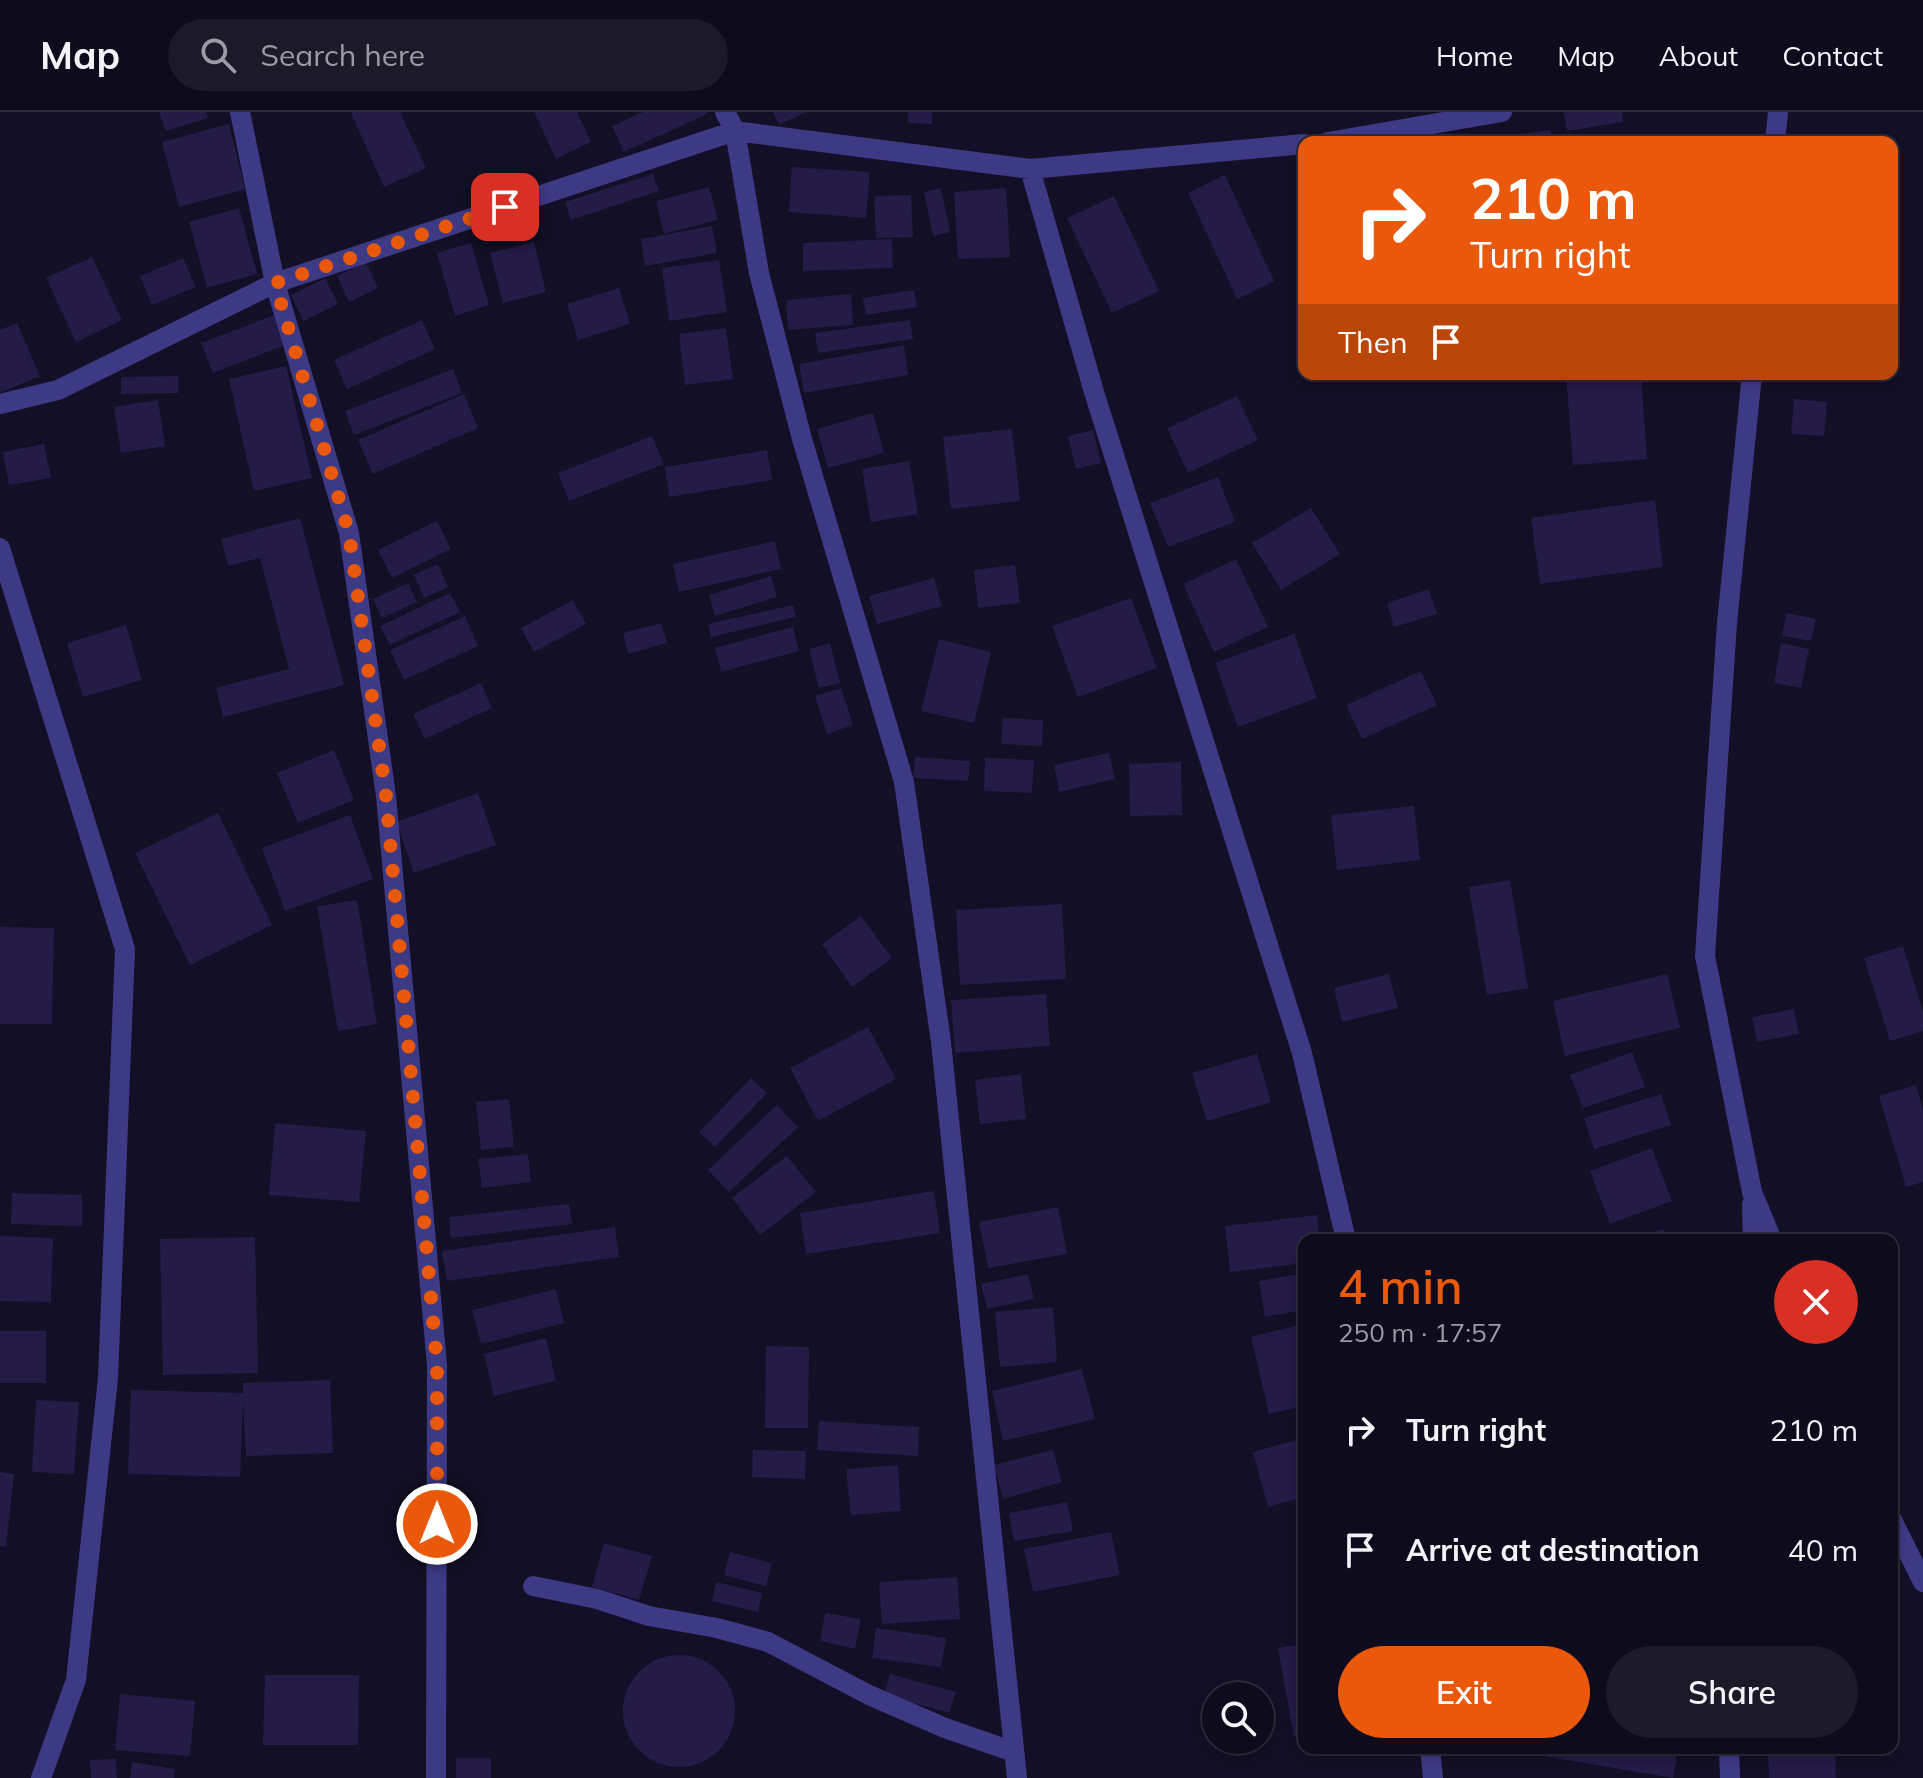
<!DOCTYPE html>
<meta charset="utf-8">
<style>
:root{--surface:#0e0b1c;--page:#1c1929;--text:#f1f3f6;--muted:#9b9ba3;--line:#2e2b3b;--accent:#ea580c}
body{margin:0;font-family:Mulish,sans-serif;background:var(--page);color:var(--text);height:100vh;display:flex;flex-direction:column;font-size:30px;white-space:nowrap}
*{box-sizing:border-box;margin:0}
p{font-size:26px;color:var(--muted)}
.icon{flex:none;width:44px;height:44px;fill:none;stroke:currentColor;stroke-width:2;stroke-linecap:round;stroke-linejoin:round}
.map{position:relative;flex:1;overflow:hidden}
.side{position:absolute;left:1298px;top:1122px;width:600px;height:520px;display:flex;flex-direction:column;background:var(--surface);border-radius:16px;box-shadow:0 4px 12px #0003,0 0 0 2px var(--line)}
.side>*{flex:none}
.guide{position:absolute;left:1298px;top:24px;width:600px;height:244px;border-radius:16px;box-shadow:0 4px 12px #0003,0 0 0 2px var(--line);background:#ea580c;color:#fff;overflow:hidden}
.fabs{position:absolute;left:1202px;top:1570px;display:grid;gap:16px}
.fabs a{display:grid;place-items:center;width:72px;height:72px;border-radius:50%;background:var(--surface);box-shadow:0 4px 12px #0003,0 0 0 2px var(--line);font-size:40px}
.pin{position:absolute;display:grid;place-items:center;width:68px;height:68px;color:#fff;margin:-34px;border-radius:16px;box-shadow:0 4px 12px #0006}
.me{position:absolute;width:88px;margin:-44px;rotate:0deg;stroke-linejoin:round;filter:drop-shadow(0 0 6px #0008)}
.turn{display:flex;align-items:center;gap:28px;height:168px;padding:0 40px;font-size:36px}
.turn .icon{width:104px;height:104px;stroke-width:2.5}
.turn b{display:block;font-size:56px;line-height:68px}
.then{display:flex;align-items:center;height:76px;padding:0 40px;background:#0003;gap:16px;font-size:30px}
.round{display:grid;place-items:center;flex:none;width:84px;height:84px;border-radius:42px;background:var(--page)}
.summary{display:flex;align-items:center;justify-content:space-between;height:136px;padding:0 40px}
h1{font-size:48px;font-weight:600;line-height:60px;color:var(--accent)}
.primary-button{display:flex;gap:16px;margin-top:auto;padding:16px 40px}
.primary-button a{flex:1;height:92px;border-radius:48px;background:var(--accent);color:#fff;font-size:32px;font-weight:600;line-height:92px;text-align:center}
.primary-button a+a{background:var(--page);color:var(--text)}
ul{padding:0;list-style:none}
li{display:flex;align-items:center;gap:24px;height:120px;padding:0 40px}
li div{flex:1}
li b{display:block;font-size:30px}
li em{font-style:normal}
header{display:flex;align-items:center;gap:48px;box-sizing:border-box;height:112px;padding:0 40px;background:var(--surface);border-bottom:2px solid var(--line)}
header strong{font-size:38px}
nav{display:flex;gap:44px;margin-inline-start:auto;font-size:28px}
.search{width:560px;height:72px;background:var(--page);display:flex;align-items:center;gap:20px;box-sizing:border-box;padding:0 28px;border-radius:44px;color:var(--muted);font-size:30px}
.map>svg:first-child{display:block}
.building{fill:#241b47}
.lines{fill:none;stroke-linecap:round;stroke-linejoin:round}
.minor{stroke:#3d3a85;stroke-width:20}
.route{stroke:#ea580c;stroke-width:14;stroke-dasharray:0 25.2}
</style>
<header>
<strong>Map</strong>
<div class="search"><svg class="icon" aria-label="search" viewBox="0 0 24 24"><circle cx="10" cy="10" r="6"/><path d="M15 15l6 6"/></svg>Search here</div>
<nav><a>Home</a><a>Map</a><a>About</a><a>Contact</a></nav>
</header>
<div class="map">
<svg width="1923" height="1666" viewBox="0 0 1923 1666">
<rect width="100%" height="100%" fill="#130f26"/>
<path class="building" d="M159,0H206L208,6L166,19Z
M353,0H400L426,56L384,75L351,1Z
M534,0H577L591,30L556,47Z
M643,0H706L707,2L624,40L612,14Z
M773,0H806L779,13Z
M908,0H932V12L908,11Z
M1564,0H1622L1623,10L1567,19Z
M229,12L245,77L179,95L162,30Z
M1550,18L1552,30H1507L1506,24Z
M792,55L870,60L866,106L789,100Z
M653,62L659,79L571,108L565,90Z
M1225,63L1274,169L1237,187L1188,81Z
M709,75L718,108L664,122L656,89Z
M941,76L950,120L933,124L924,80Z
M1006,76L1010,145L958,147L954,80Z
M911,83L913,125L876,126L874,84Z
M1114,84L1159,179L1112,201L1067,106Z
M239,96L257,162L207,176L189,110Z
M712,114L717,141L645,154L641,127Z
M892,127L893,156L803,159V131Z
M534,130L546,180L503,191L490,141Z
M471,131L489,193L455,204L437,141Z
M92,145L122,208L76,230L46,166Z
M183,146L196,175L152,193L140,164Z
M719,148L727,200L669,209L662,156Z
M366,150L378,176L349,190L337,164Z
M325,166L338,192L303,209L291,183Z
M619,176L630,212L578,228L567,192Z
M914,178L917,195L866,203L863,186Z
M851,182L853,213L788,218L786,188Z
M274,203L285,233L213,261L201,231Z
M422,208L435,237L347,277L334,248Z
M910,208L913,227L818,241L815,221Z
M17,211L40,264L0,281V218Z
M726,216L733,267L685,273L679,222Z
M904,233L908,263L804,281L799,252Z
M286,254L312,366L254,379L229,267Z
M453,257L462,281L354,323L345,299Z
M1566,262H1641L1647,347L1573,353Z
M178,264V281L121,282V265Z
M464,282L478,316L373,362L358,328Z
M1237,284L1258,328L1188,361L1167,316Z
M1794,287L1827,290L1824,324L1791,322Z
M158,288L165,334L121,341L114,295Z
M873,301L884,341L828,356L817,317Z
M1012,317L1020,389L951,397L943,325Z
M1093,318L1101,351L1076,357L1068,324Z
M652,324L664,352L569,389L558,361Z
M44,332L51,366L9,373L3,340Z
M767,338L772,368L669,385L665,355Z
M909,349L918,402L871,410L862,357Z
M1218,365L1235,410L1168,435L1150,391Z
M1655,388L1663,455L1540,472L1531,406Z
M1311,396L1340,442L1281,478L1252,431Z
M300,406L344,573L223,605L216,576L289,557L260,446L228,454L221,427Z
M437,409L451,437L392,466L378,438Z
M775,429L781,457L679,480L673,452Z
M1236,447L1268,515L1214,540L1183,472Z
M438,452L448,475L424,486L414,463Z
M1015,453L1020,491L978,496L974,458Z
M771,464L777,485L715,504L709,483Z
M934,466L942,494L877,512L869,484Z
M408,471L417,490L382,506L373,487Z
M1429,477L1437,502L1394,515L1387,491Z
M450,481L460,500L390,533L380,514Z
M1131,486L1157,556L1078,585L1052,514Z
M573,488L586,512L534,540L521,516Z
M793,493L796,505L711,525L708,512Z
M1786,501L1816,507L1811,529L1782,524Z
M465,504L478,534L404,568L390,538Z
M661,511L667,531L628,542L623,521Z
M126,513L142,568L83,585L67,531Z
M793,515L799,539L721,560L715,536Z
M1294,522L1317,586L1238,615L1215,551Z
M939,527L991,540L974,611L921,599Z
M830,531L840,571L819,576L809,537Z
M1781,531L1809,537L1801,576L1774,571Z
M1421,559L1437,593L1362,627L1346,593Z
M481,571L492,596L425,627L413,602Z
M841,576L853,613L827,622L815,584Z
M1003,606L1043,608L1042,634L1001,632Z
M334,638L354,688L298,711L277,661Z
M1109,641L1115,667L1059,680L1054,653Z
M915,645L970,649L968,669L913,666Z
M985,646L1034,648L1032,681L984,679Z
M1181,650L1182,703L1130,704L1129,652Z
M478,681L496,733L414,761L396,710Z
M1414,694L1420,748L1337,758L1331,703Z
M218,701L272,813L190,853L135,741Z
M350,703L373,767L285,799L262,736Z
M1510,768L1528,876L1487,883L1469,775Z
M357,788L377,912L338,919L317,794Z
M1062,792L1066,867L960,873L956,798Z
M861,804L892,846L852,875L822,832Z
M0,815L54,816L52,912H0Z
M1903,834L1923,900V919L1890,929L1864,846Z
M1389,862L1398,896L1342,910L1334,876Z
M1667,862L1680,916L1565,944L1553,889Z
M1046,882L1050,934L955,941L951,888Z
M1794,897L1799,922L1757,930L1752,905Z
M868,915L896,967L818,1009L790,956Z
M1632,940L1645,975L1583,996L1570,963Z
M1257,942L1271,990L1207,1009L1192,961Z
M1021,962L1026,1007L980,1012L975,968Z
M751,966L767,981L715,1035L699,1020Z
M1916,973L1923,998V1070L1906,1075L1879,984Z
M1661,982L1671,1013L1594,1037L1584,1006Z
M509,987L514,1035L481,1038L476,990Z
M777,993L798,1015L729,1080L708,1058Z
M275,1011L366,1019L359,1090L269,1083Z
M1652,1036L1672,1089L1610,1112L1590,1059Z
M528,1042L531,1070L482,1076L478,1047Z
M787,1044L816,1080L760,1123L732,1086Z
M934,1079L940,1121L806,1142L800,1101Z
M12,1081L82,1083V1114L11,1112Z
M569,1092L572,1112L451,1126L449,1105Z
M1058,1095L1067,1142L988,1156L979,1110Z
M1317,1103L1320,1128H1304V1151L1230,1160L1225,1114Z
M615,1115L619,1145L447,1169L442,1139Z
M1664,1117L1667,1128H1627V1127Z
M0,1124L53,1126L51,1190L0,1189Z
M255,1125L258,1261L163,1263L160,1127Z
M1304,1161V1198L1265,1205L1259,1169Z
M1028,1162L1034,1187L987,1197L981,1172Z
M556,1177L564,1211L481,1232L472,1198Z
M1053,1195L1057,1250L1000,1255L995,1200Z
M1304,1212V1294L1269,1302L1251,1225Z
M0,1219H46V1271H0Z
M546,1226L556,1269L494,1284L484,1242Z
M766,1234L809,1235L808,1316H765Z
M1082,1257L1095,1307L1003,1329L992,1279Z
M330,1268L333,1341L246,1344L243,1289L240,1365L128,1362L131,1278L243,1281V1271Z
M36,1288L79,1290L74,1362L32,1360Z
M819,1309L919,1315L918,1344L817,1338Z
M1304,1326V1385L1268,1395L1253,1340Z
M753,1338L806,1339L805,1367L752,1365Z
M1053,1338L1062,1370L1003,1387L994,1353Z
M898,1353L901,1399L851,1403L846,1357Z
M0,1360L14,1362L6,1435L0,1434Z
M1067,1390L1073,1419L1014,1429L1009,1401Z
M1111,1420L1120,1463L1033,1480L1024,1437Z
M604,1431L652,1444L639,1488L592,1475Z
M730,1440L772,1451L766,1474L724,1463Z
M957,1465L960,1507L882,1512L879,1470Z
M716,1470L762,1481L758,1500L712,1489Z
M825,1501L861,1507L855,1537L820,1529Z
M876,1516L946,1526L941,1555L872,1546Z
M1304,1532V1623L1294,1625L1278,1536Z
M623 1599a56 56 0 1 1 112 0a56 56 0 1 1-112 0Z
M890,1562L956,1580L949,1601L884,1583Z
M265,1563H359L358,1633H263Z
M120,1582L195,1589L190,1644L115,1638Z
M1544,1636H1678L1673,1666L1543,1644Z
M1835,1638L1836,1666H1769L1768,1642Z
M456,1646H491V1666H456Z
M116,1647L117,1666H91L90,1648Z
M132,1650L175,1657L174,1666H130Z"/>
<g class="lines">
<path class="minor" d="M240,0L275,171L349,421L386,684L437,1253L436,1666
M725,0L735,19L759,161L802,327L904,670L941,930L1017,1666
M1328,30L1502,0
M1775,30L1778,0
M1030,57L1094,280L1302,941L1346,1128
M1752,262L1727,511L1705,844L1752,1080L1772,1128
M0,292L58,278L275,171L735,19L1030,57L1304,32
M0,436L125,837L108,1266L76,1568L41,1666
M1752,1092L1753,1128
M1892,1408L1923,1470
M533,1474L597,1487L649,1504L717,1516L768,1530L869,1583L945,1616L1014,1640
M1430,1636L1433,1666
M1729,1636L1730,1666"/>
</g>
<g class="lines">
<path class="route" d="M437,1412V1253L386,684L349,421L275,171L505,95"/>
</g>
</svg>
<div class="fabs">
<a><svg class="icon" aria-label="search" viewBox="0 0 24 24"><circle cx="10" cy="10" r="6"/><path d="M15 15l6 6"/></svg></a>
</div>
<div class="pin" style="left:505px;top:95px;background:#d93025"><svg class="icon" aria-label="arrive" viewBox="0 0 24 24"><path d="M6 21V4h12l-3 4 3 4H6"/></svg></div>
<svg class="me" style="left:437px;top:1412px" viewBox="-20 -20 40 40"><circle r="17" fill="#ea580c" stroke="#fff" stroke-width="3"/><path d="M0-11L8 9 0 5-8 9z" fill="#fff"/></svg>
<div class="guide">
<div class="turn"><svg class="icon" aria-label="right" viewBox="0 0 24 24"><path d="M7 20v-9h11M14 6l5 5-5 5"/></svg><div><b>210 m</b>Turn right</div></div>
<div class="then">Then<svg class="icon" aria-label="arrive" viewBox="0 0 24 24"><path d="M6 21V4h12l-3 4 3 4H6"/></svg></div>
</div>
<section class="side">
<div class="summary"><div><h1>4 min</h1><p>250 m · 17:57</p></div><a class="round" style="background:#d93025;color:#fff"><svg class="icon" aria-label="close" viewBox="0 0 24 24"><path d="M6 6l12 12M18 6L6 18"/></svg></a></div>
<ul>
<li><svg class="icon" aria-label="right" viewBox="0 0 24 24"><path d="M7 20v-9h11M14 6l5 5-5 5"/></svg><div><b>Turn right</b></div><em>210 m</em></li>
<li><svg class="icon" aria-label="arrive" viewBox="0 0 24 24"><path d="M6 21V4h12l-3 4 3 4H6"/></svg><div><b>Arrive at destination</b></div><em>40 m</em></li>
</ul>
<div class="primary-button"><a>Exit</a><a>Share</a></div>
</section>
</div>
